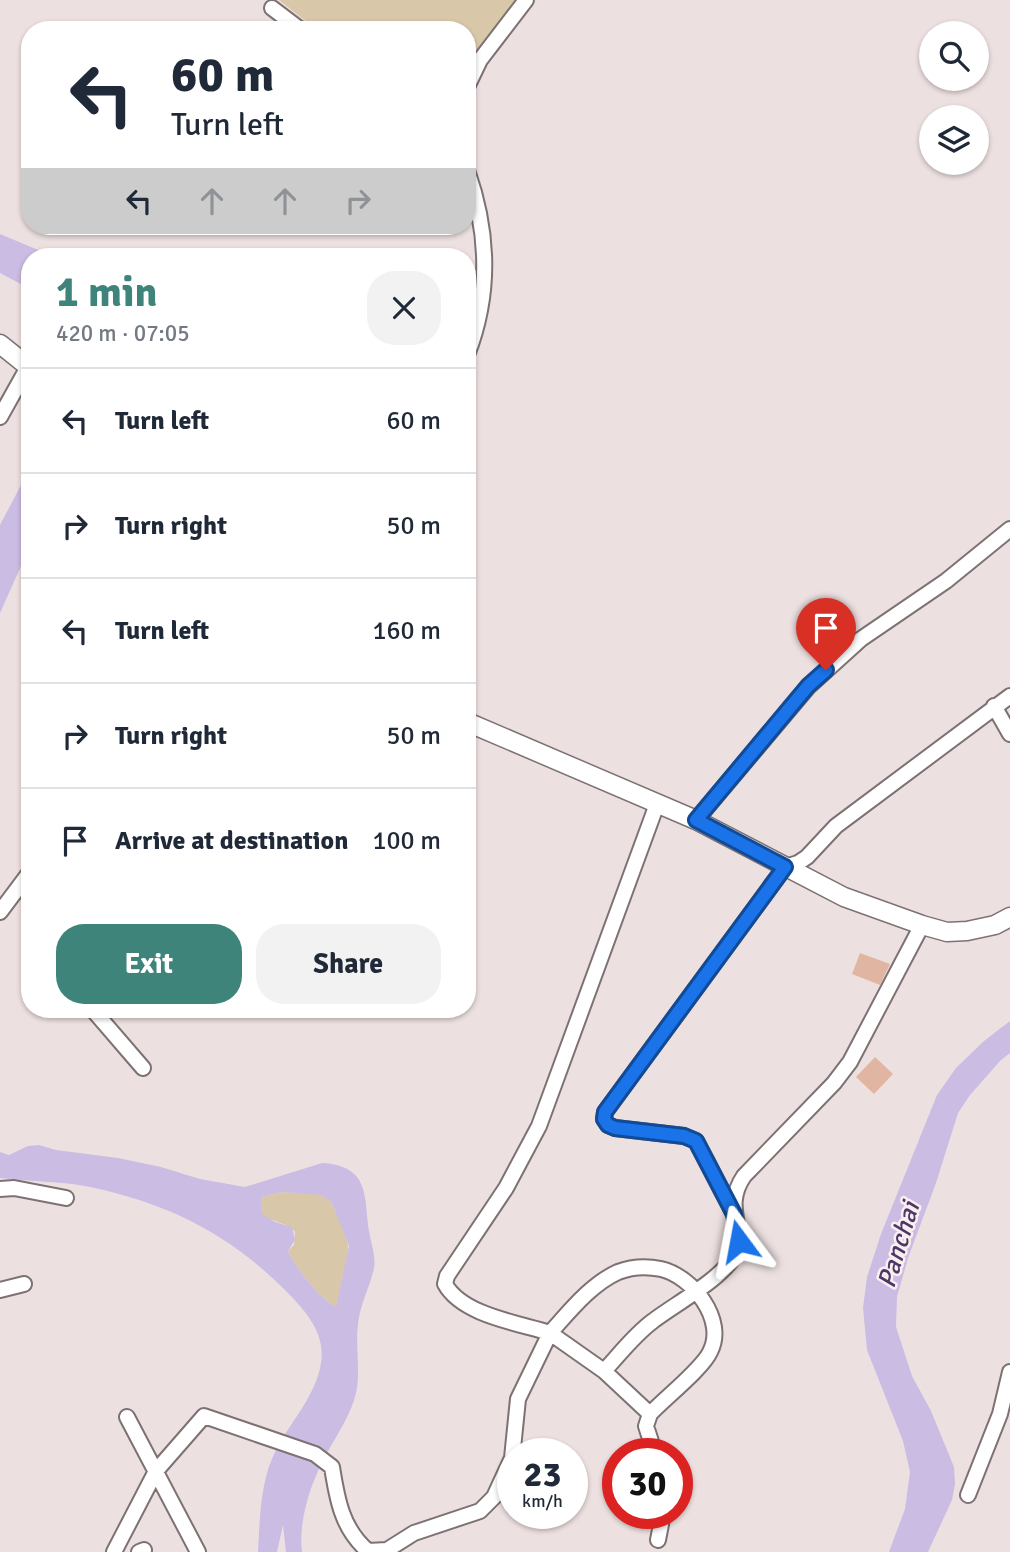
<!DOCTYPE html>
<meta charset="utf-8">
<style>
:root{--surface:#fff;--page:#f2f2f3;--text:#1f2937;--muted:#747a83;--line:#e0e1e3;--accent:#3f847a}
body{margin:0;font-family:Signika,sans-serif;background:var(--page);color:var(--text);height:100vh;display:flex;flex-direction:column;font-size:26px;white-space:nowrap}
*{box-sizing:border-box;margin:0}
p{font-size:23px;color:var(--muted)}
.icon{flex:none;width:38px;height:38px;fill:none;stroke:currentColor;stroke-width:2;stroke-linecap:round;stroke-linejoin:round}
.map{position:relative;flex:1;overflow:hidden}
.panel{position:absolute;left:21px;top:248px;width:455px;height:770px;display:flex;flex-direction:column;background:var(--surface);border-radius:28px;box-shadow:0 2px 5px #0004}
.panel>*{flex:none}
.hud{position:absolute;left:21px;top:21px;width:455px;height:214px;border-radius:28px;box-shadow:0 2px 5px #0004;background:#fff;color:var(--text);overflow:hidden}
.tools{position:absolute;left:919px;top:21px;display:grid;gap:14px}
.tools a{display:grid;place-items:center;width:70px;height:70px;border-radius:50%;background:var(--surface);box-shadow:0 2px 5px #0004;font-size:35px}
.speed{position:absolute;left:497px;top:1438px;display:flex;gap:14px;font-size:35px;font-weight:700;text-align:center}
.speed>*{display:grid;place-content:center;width:91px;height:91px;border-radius:50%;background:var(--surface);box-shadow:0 2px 5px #0004;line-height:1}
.speed small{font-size:18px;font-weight:400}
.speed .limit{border:10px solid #d22;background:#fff;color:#111}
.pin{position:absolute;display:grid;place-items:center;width:60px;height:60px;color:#fff;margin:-72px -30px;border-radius:50% 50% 50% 0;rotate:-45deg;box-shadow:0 0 7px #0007}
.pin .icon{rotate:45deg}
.me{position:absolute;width:77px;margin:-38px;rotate:347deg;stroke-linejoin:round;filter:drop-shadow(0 0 5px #0008)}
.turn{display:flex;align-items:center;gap:24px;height:147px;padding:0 35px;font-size:32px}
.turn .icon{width:91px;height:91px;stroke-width:2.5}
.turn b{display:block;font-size:49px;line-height:60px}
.lanes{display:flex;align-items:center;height:66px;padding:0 35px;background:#0003;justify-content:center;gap:35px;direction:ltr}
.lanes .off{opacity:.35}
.round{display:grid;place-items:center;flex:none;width:74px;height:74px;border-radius:28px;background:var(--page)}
.headline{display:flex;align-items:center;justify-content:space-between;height:119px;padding:0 35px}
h1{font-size:42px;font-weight:700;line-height:52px;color:var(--accent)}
.action{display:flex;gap:14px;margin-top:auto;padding:14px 35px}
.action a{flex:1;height:80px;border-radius:28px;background:var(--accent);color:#fff;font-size:28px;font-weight:700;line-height:80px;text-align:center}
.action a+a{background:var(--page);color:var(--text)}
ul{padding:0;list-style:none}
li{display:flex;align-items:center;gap:21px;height:105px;padding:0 35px;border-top:2px solid var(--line)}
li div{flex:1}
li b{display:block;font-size:26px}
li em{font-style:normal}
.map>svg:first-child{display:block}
.green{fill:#d9c7a9}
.water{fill:#cbbce3;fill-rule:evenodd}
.building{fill:#e0b6a3}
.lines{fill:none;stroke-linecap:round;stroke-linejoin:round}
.minor-casing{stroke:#7d7273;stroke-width:18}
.tertiary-casing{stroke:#7d7273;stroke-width:21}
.minor{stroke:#fff;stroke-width:14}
.tertiary{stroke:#fff;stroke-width:18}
.route-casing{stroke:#114b97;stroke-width:18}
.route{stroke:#1a73e8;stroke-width:12}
.labels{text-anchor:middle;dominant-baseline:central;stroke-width:5;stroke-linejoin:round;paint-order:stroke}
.water-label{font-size:26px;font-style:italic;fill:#4d3769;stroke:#fbeeef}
</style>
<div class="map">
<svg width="1010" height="1552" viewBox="0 0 1010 1552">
<rect width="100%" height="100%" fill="#ede0e1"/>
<path class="green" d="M279,0H516L467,64V30H317Z
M282,1192C295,1193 315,1190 326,1197C334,1203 349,1238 348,1248C348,1262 343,1295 336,1308C321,1299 295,1268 288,1251L294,1245L295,1232C286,1221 271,1223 261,1213V1197Z"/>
<path class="water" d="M0,234L55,257H30V289L0,273Z
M30,468V546L0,613V525Z
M1010,1021V1053L1001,1060L970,1095L958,1113L936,1183L908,1258L897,1297L896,1327L912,1376L931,1411L954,1467L955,1484L952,1500L928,1552H889L905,1509L910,1472L903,1441L867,1350L863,1308L867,1277L881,1234L937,1095L956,1068L984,1041Z
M39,1145L56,1150L118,1158L161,1167L200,1179L245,1187L322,1163C370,1166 364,1196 369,1231C371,1243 376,1256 374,1268C370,1287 360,1304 358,1324C355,1347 361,1371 356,1393C351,1415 336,1436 326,1455C311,1482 298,1521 302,1552H286L283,1525L277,1552H258C260,1517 260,1480 277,1448C292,1420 316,1395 321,1363C326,1333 305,1310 285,1290C230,1235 171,1205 95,1188C65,1181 31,1182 0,1178V1152L9,1155L28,1146ZM282,1192L321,1195L330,1201L334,1208L349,1246L336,1307C321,1300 295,1267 288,1251L295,1240L292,1227L275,1222L261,1213V1197Z"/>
<path class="building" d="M860,953L890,964L880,985L852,974Z
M875,1057L893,1074L874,1094L856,1077Z"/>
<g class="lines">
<g class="minor-casing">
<path id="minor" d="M272,8L301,30
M467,87L480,60L526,0
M467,170C489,232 491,294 467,355
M0,417L28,367
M994,706L1010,734
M696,820L809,686L861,639L946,581L1010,529
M0,912L30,872
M93,1010L143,1068
M0,1189L14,1188L66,1198
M734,1214L696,1141L684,1136L615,1128L608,1125L604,1119L605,1112L785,867L798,863L807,857L836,826L1010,696
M0,1290L24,1284
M604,1371C620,1354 634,1335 653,1321C675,1304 724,1278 736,1253C747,1229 722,1208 744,1176L834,1083L850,1062L922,925
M650,1414L604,1371L550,1333C569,1312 591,1284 618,1272C631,1267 647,1266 661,1269C692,1276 727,1320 710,1352C703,1368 664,1399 650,1414L646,1426L655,1454
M127,1417L198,1552
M968,1495L1000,1414L1010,1372
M658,1540L663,1514
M114,1552L156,1471L204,1416L315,1454L332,1467C337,1499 342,1529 368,1551L387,1550L414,1533L480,1511L494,1497L512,1458L518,1399L550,1333C518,1323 462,1315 445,1284L447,1276L506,1188L539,1126L657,804
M139,1552L144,1550"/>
</g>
<g class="tertiary-casing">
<path id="tertiary" d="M0,344L30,368
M467,722L696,820L844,897L922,925L947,932L967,931L995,925L1010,917"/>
</g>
<use href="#minor" class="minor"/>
<use href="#tertiary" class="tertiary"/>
</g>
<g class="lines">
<g class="route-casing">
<path id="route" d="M739,1241L734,1214L696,1141L684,1136L615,1128L608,1125L604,1119L605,1112L785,867L696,820L808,686L826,670"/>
</g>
<use href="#route" class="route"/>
</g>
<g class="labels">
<g class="water-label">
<text transform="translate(899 1245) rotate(-73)">Panchai</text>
</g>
</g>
</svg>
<div class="tools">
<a><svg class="icon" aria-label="search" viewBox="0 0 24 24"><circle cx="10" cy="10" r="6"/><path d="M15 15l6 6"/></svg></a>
<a><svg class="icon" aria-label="layers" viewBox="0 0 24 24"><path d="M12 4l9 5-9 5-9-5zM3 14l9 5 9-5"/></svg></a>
</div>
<div class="speed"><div>23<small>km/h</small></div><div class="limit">30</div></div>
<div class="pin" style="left:826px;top:670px;background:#d93025"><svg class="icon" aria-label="arrive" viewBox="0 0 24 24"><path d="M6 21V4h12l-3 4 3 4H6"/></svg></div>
<svg class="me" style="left:739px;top:1241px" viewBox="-20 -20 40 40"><path d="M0-17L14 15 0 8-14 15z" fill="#1a73e8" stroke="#fff" stroke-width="4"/></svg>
<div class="hud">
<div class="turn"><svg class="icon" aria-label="left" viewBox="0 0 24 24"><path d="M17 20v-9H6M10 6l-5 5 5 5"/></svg><div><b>60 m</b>Turn left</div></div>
<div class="lanes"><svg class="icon" aria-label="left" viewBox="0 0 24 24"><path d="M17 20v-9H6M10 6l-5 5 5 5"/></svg><svg class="icon off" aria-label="ahead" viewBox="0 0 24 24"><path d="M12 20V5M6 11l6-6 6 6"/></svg><svg class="icon off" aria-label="ahead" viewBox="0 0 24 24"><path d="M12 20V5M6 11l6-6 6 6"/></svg><svg class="icon off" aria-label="right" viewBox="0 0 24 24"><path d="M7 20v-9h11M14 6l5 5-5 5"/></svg></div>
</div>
<section class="panel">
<div class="headline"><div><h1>1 min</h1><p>420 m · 07:05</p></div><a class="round"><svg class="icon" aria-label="close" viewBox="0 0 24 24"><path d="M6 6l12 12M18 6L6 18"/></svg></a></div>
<ul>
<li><svg class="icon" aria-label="left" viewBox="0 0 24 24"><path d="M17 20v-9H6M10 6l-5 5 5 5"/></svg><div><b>Turn left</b></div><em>60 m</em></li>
<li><svg class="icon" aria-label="right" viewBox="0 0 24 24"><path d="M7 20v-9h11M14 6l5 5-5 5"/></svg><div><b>Turn right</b></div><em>50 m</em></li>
<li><svg class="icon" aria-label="left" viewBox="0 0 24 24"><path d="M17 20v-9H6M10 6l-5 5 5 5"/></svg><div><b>Turn left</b></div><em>160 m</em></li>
<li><svg class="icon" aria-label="right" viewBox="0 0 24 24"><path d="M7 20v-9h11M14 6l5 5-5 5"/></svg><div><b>Turn right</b></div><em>50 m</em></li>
<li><svg class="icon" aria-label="arrive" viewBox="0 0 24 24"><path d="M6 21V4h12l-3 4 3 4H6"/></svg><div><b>Arrive at destination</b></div><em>100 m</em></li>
</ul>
<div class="action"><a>Exit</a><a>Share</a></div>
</section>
</div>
